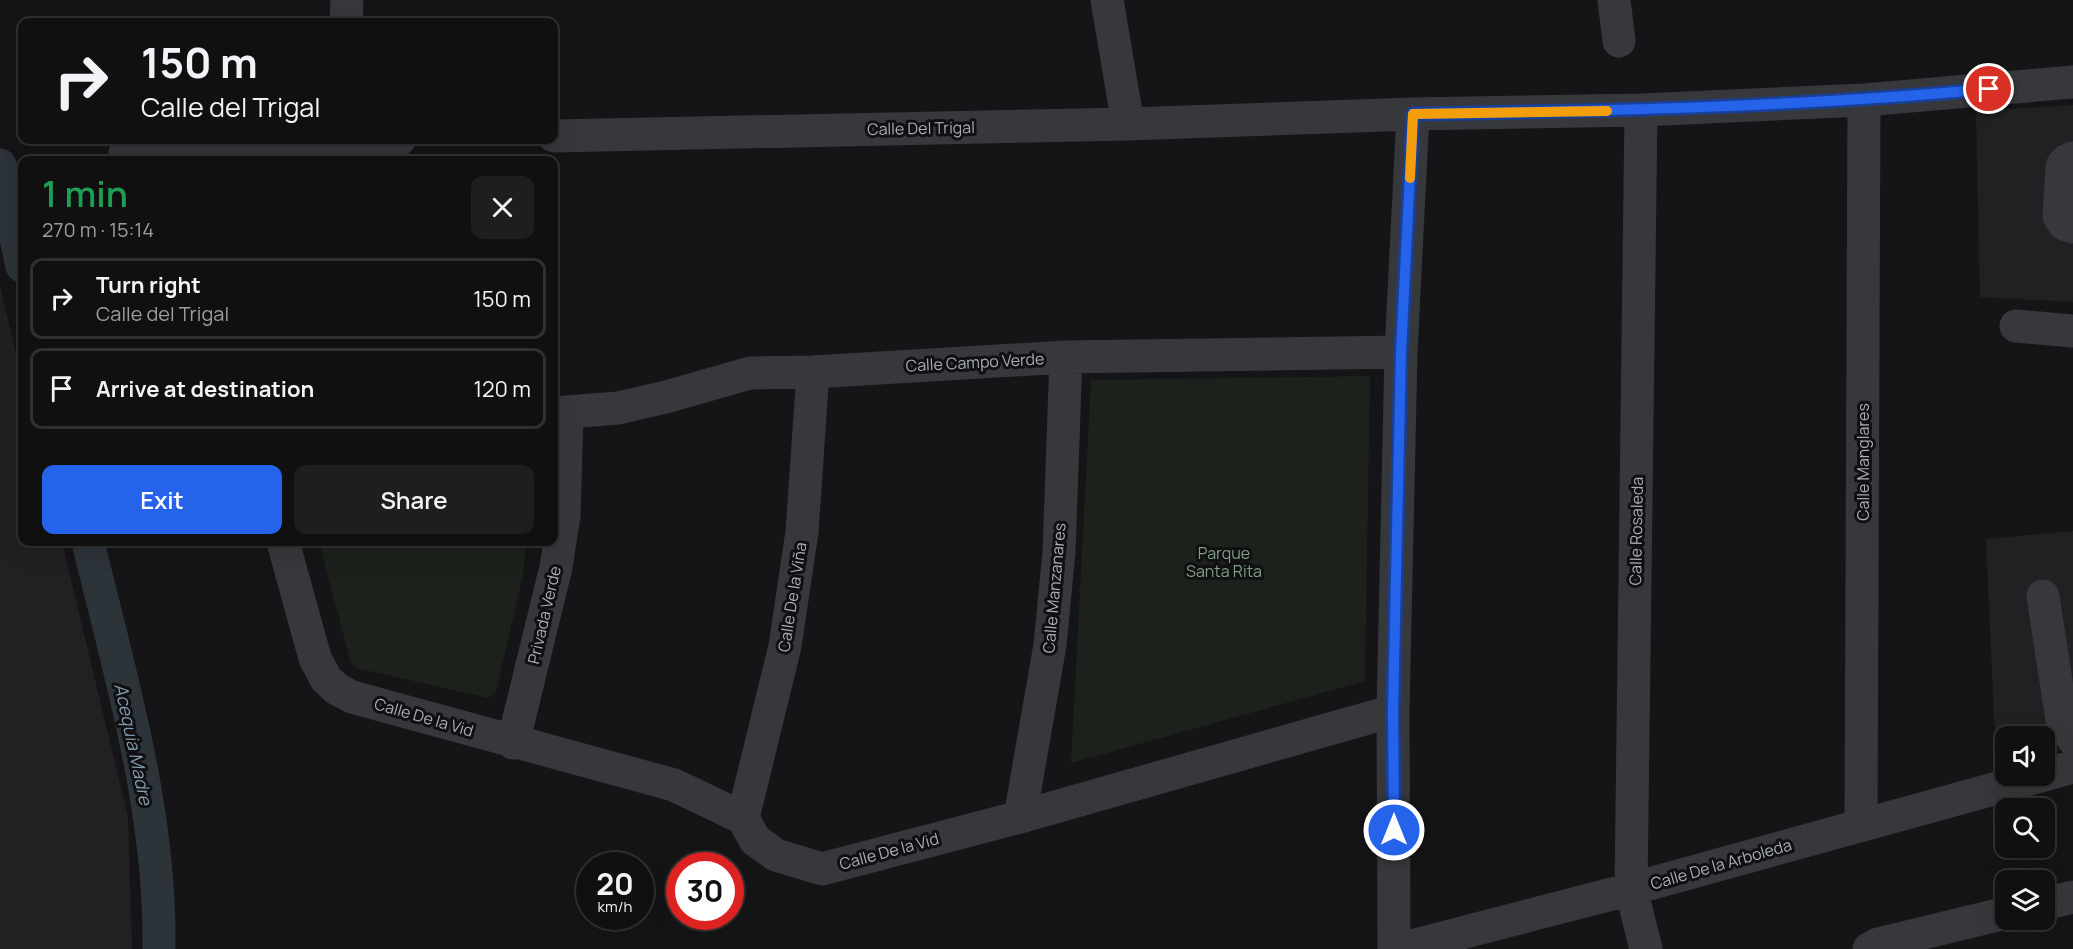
<!DOCTYPE html>
<meta charset="utf-8">
<style>
:root{--surface:#101011;--page:#1e1e1f;--text:#f1f3f6;--muted:#9c9d9f;--line:#303031;--accent:#2563eb}
body{margin:0;font-family:Manrope,sans-serif;background:var(--page);color:var(--text);height:100vh;display:flex;flex-direction:column;font-size:22px;white-space:nowrap}
*{box-sizing:border-box;margin:0}
p{font-size:20px;color:var(--muted)}
.icon{flex:none;width:33px;height:33px;fill:none;stroke:currentColor;stroke-width:2;stroke-linecap:round;stroke-linejoin:round}
.map{position:relative;flex:1;overflow:hidden}
.details{position:absolute;left:18px;top:156px;width:540px;height:390px;display:flex;flex-direction:column;background:var(--surface);border-radius:12px;box-shadow:0 6px 24px #0002,0 0 0 2px var(--line)}
.details>*{flex:none}
.guide{position:absolute;left:18px;top:18px;width:540px;height:126px;border-radius:12px;box-shadow:0 6px 24px #0002,0 0 0 2px var(--line);background:#101011;color:var(--text);overflow:hidden}
.fabs{position:absolute;left:1995px;top:726px;display:grid;gap:12px}
.fabs a{display:grid;place-items:center;width:60px;height:60px;border-radius:12px;background:var(--surface);box-shadow:0 6px 24px #0002,0 0 0 2px var(--line);font-size:30px}
.speed{position:absolute;left:576px;top:852px;display:flex;gap:12px;font-size:30px;font-weight:700;text-align:center}
.speed>*{display:grid;place-content:center;width:78px;height:78px;border-radius:50%;background:var(--surface);box-shadow:0 6px 24px #0002,0 0 0 2px var(--line);line-height:1}
.speed small{font-size:15px;font-weight:400}
.speed .limit{border:9px solid #d22;background:#fff;color:#111}
.pin{position:absolute;display:grid;place-items:center;width:51px;height:51px;color:#fff;margin:-26px;border:3px solid #fff;border-radius:50%;box-shadow:0 2px 6px #0007}
.me{position:absolute;width:66px;margin:-33px;rotate:0deg;stroke-linejoin:round;filter:drop-shadow(0 0 4px #0008)}
.turn{display:flex;align-items:center;gap:21px;height:126px;padding:0 24px;font-size:27px}
.turn .icon{width:78px;height:78px;stroke-width:2.5}
.turn b{display:block;font-size:42px;line-height:51px}
.round{display:grid;place-items:center;flex:none;width:63px;height:63px;border-radius:12px;background:var(--page)}
.overview{display:flex;align-items:center;justify-content:space-between;height:102px;padding:0 24px}
h1{font-size:36px;font-weight:600;line-height:45px;color:#1e9e55}
.primary-button{display:flex;gap:12px;margin-top:auto;padding:12px 24px}
.primary-button a{flex:1;height:69px;border-radius:12px;background:var(--accent);color:#fff;font-size:24px;font-weight:600;line-height:69px;text-align:center}
.primary-button a+a{background:var(--page);color:var(--text)}
ul{padding:0;list-style:none}
li{display:flex;align-items:center;gap:18px;height:81px;margin:0 12px 9px;padding:0 12px;border:3px solid var(--line);border-radius:12px}
li div{flex:1}
li b{display:block;font-size:22px}
li em{font-style:normal}
.map>svg:first-child{display:block}
.built{fill:#212124}
.green{fill:#1c211c}
.lines{fill:none;stroke-linecap:round;stroke-linejoin:round}
.canal{stroke:#2d3439;stroke-width:33}
.minor{stroke:#37383b;stroke-width:33}
.route-casing{stroke:#184099;stroke-width:15}
.route{stroke:#2563eb;stroke-width:10}
.slow{stroke:#f59e0b;stroke-width:10}
.labels{text-anchor:middle;dominant-baseline:central;stroke-width:6;stroke-linejoin:round;paint-order:stroke}
.street-label{font-size:16px;fill:#a8adb5;stroke:#101012}
.park-label{font-size:16px;fill:#829e82;stroke:#101012}
.water-label{font-size:18px;font-style:italic;fill:#839bad;stroke:#101012}
</style>
<div class="map">
<svg width="2073" height="949" viewBox="0 0 2073 949">
<rect width="100%" height="100%" fill="#151517"/>
<path class="built" d="M2073,105V302L1980,297L1976,111Z
M0,286L22,380V542H62L128,817L132,949H0Z
M2073,531V739L2045,747L2044,736H2006L2005,758L1996,761L1986,539Z"/>
<path class="green" d="M1370,376L1365,681L1071,763L1091,380Z
M319,542H527L522,579L496,692L488,698L356,668L351,663Z"/>
<g class="lines">
<path class="canal" d="M0,165L22,266
M88,542C120,675 161,810 159,949"/>
<path class="minor" d="M1107,0L1128,124
M1614,0L1619,41
M346,22L347,0
M1641,110L1631,889L1646,949
M554,136L1128,124L1413,114L1641,110L1864,100L2073,82
M125,153L399,140
M2073,158L2066,161L2062,166L2059,216L2064,224L2073,227
M2016,326L2073,331
M554,413L618,408L666,397L750,373L813,372L1066,357L1401,352
M283,542L315,658L326,679L337,689L352,697L674,785L743,818L755,840L776,855L822,869L1020,817L1393,711
M2043,596L2062,720L2073,739
M513,743L556,567L564,516L567,413
M2044,775L2073,767
M1020,817L1050,645L1059,552L1066,357
M743,818L785,646L802,532L813,372
M1861,824L1864,100
M2044,904L2073,897
M1394,949L1393,711L1401,352L1413,114
M1400,949L1631,889L2041,776
M1869,949L1878,944L2006,913"/>
</g>
<g class="lines">
<g class="route-casing">
<path id="route" d="M1394,830L1393,711L1401,352L1413,114C1605,111 1797,107 1989,89"/>
</g>
<use href="#route" class="route"/>
<path class="slow" d="M1410,178L1413,114L1607,111"/>
</g>
<g class="labels">
<g class="street-label">
<text transform="translate(921 128) rotate(-1)">Calle Del Trigal</text>
<text transform="translate(975 362) rotate(-3)">Calle Campo Verde</text>
<text transform="translate(1863 462) rotate(-90)">Calle Manglares</text>
<text transform="translate(1636 531) rotate(-89)">Calle Rosaleda</text>
<text transform="translate(1054 588) rotate(-85)">Calle Manzanares</text>
<text transform="translate(792 597) rotate(-81)">Calle De la Viña</text>
<text transform="translate(544 615) rotate(-77)">Privada Verde</text>
<text transform="translate(424 717) rotate(16)">Calle De la Vid</text>
<text transform="translate(889 851) rotate(-15)">Calle De la Vid</text>
<text transform="translate(1721 864) rotate(-16)">Calle De la Arboleda</text>
</g>
<g class="park-label">
<text x="1224" y="553">Parque<tspan x="1224" dy="18">Santa Rita</tspan></text>
</g>
<g class="water-label">
<text transform="translate(134 744) rotate(78)">Acequia Madre</text>
</g>
</g>
</svg>
<div class="fabs">
<a><svg class="icon" aria-label="sound" viewBox="0 0 24 24"><path d="M4 9h4l5-4v14l-5-4H4zM17 9q2 3 0 6"/></svg></a>
<a><svg class="icon" aria-label="search" viewBox="0 0 24 24"><circle cx="10" cy="10" r="6"/><path d="M15 15l6 6"/></svg></a>
<a><svg class="icon" aria-label="layers" viewBox="0 0 24 24"><path d="M12 4l9 5-9 5-9-5zM3 14l9 5 9-5"/></svg></a>
</div>
<div class="speed"><div>20<small>km/h</small></div><div class="limit">30</div></div>
<div class="pin" style="left:1989px;top:89px;background:#d93025"><svg class="icon" aria-label="arrive" viewBox="0 0 24 24"><path d="M6 21V4h12l-3 4 3 4H6"/></svg></div>
<svg class="me" style="left:1394px;top:830px" viewBox="-20 -20 40 40"><circle r="17" fill="#2563eb" stroke="#fff" stroke-width="3"/><path d="M0-11L8 9 0 5-8 9z" fill="#fff"/></svg>
<div class="guide">
<div class="turn"><svg class="icon" aria-label="right" viewBox="0 0 24 24"><path d="M7 20v-9h11M14 6l5 5-5 5"/></svg><div><b>150 m</b>Calle del Trigal</div></div>
</div>
<section class="details">
<div class="overview"><div><h1>1 min</h1><p>270 m · 15:14</p></div><a class="round"><svg class="icon" aria-label="close" viewBox="0 0 24 24"><path d="M6 6l12 12M18 6L6 18"/></svg></a></div>
<ul>
<li><svg class="icon" aria-label="right" viewBox="0 0 24 24"><path d="M7 20v-9h11M14 6l5 5-5 5"/></svg><div><b>Turn right</b><p>Calle del Trigal</p></div><em>150 m</em></li>
<li><svg class="icon" aria-label="arrive" viewBox="0 0 24 24"><path d="M6 21V4h12l-3 4 3 4H6"/></svg><div><b>Arrive at destination</b></div><em>120 m</em></li>
</ul>
<div class="primary-button"><a>Exit</a><a>Share</a></div>
</section>
</div>
